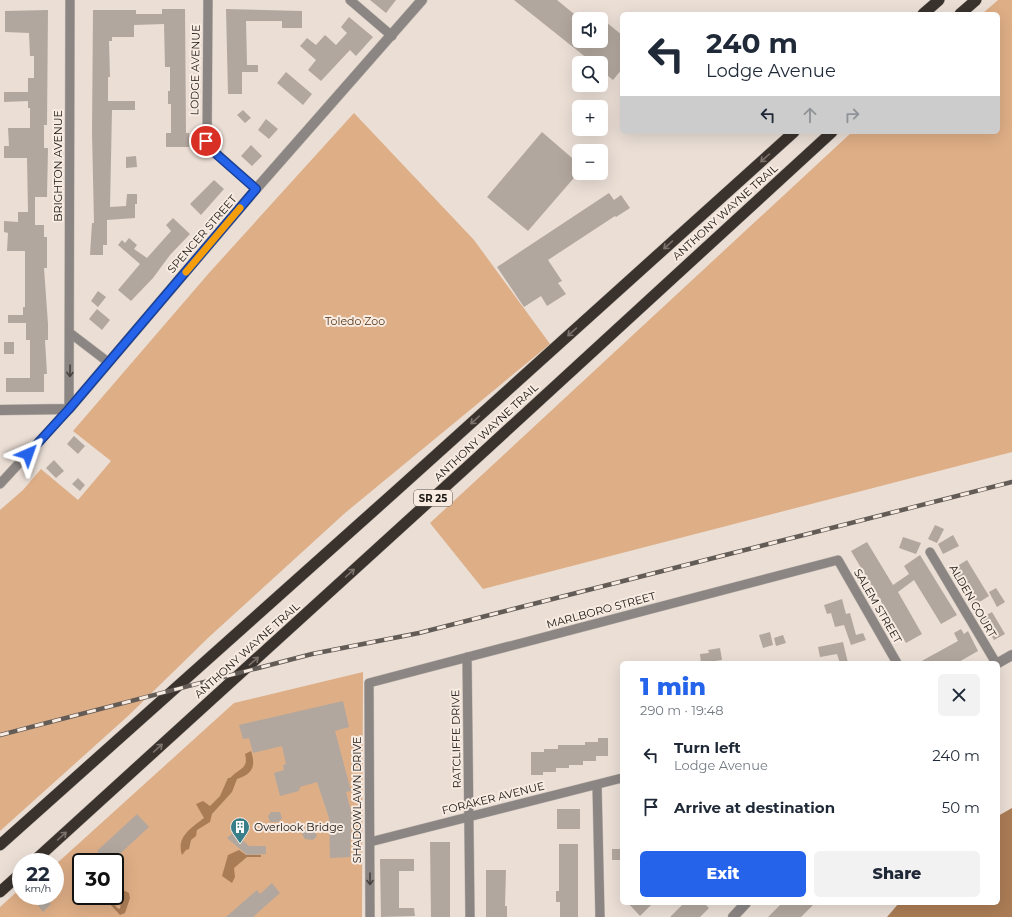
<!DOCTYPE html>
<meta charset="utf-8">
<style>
:root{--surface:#fff;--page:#f2f2f3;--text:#1f2937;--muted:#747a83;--accent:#2563eb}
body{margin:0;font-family:Montserrat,sans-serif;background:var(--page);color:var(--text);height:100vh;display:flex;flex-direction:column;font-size:15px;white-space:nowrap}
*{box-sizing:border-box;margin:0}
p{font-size:13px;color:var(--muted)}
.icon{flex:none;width:22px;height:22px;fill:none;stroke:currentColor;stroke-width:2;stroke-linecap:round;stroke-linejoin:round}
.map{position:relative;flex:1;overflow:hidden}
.drawer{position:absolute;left:620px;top:661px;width:380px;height:244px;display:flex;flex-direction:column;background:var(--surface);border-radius:6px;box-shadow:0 4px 16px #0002}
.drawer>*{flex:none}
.guide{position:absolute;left:620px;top:12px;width:380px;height:122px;border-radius:6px;box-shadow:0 4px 16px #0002;background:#fff;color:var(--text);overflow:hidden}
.buttons{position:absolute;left:572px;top:12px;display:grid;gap:8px}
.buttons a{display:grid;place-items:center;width:36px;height:36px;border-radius:6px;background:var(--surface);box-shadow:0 4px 16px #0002;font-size:20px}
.speed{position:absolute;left:12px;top:853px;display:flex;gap:8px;font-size:20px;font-weight:700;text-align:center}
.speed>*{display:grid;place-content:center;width:52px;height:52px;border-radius:50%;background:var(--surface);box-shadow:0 4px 16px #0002;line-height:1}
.speed small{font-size:10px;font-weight:400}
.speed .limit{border:2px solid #111;border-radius:6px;background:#fff;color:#111}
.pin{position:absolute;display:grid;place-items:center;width:34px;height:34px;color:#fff;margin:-17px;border:2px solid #fff;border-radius:50%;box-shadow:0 1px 4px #0007}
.me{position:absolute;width:44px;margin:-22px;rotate:43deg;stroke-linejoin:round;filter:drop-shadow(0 0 3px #0008)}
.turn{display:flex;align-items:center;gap:14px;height:84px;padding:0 20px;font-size:18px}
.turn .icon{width:52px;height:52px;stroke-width:2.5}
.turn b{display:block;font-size:28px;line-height:34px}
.lanes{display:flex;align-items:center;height:38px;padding:0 20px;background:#0003;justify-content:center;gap:20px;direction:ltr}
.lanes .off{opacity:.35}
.round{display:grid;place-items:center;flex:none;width:42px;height:42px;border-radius:6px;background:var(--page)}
.overview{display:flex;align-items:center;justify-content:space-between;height:68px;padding:0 20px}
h1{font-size:24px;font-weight:800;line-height:30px;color:var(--accent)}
.button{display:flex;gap:8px;margin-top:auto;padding:8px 20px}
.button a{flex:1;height:46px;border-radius:6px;background:var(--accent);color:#fff;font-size:16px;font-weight:800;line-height:46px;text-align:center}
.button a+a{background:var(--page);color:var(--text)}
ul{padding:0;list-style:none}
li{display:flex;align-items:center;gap:12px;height:52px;padding:0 20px}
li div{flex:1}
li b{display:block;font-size:15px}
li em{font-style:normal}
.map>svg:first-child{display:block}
.green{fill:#deae86;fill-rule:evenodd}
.water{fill:#aa7c55}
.building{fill:#b2a79e}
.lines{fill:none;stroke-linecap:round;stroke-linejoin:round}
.minor-casing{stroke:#c4bab2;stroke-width:10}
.tertiary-casing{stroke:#c4bab2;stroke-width:11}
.trunk-casing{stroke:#c4bab2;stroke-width:12}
.minor{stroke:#8b8683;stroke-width:9}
.tertiary{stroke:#8b8683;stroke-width:10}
.trunk{stroke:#3a322c;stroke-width:11}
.rail-casing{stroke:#625b56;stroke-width:4.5}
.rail{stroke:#f7ebe2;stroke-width:3;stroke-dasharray:9;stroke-linecap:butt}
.oneway{stroke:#7c736c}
.oneway2{stroke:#47423f}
.route-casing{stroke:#184099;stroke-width:10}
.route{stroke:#2563eb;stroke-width:7}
.slow{stroke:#f59e0b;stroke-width:7}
.labels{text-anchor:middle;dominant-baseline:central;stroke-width:4;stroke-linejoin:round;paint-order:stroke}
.shield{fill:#f7ebe2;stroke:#5c5550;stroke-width:1}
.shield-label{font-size:10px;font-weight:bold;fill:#191512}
.street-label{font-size:11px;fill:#191512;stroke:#f7ebe2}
.park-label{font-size:11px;fill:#553515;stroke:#f7ebe2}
.poi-label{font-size:11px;fill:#191512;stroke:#f7ebe2;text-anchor:start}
</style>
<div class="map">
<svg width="1012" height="917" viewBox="0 0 1012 917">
<rect width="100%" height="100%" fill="#eaded5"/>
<path class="green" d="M998,0H1012V452L483,589L430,523L852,132H998V14H982Z
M354,113L474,240L550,344L345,513L209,637L128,716L0,831V510L23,490L41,469L78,500L111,461L73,431L209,273Z
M363,672L362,917H0V907L21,888V896H55V865L234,703ZM81,862H115V896H81Z"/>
<path class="water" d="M251,751C256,766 253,774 237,779L232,792L212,814L210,822L197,830L196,836L191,840L189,849L186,850L182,855C176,837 191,828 204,818L196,804L203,801L210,806L220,796L228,778H230C239,768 249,769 245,754Z
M1012,808V917H887L899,903H998V816Z
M239,850L246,855H261V857H247L234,868L235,877L232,883L222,876L228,855Z
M123,890L129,893L130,898L125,913L120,915L109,903L112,900L117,908L120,909L121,902L124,899L121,895Z"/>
<path class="building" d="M370,0H396L386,13Z
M514,0H557L579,18V41H601V18L622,35V69L613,80L601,70V63H593Z
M162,9H185L186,133H189V147H166V133H171V104H168V91H170V67H165L164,24L134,25V37H112V41H109L110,77H108V101H135V110H112L110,207L126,206L127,194H137V204H135V218L107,220V245H103V255H90L92,223H94L92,132L93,10H136V14H162Z
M226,9L302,11V28H282V21H246L247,65H258V72H242V94H228Z
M48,10L47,125H44V148H48L47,197H35V225H44V237H47V268H44L48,324V340H45L47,374H44V392H6V378H30V340H26V323H8V315H23V307H25V251H7L8,233L4,232V221L18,222V212H28L27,158H4V146H9L8,128H30V108H28V101L4,102V92H28V78H34V56H30L29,33L5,32V11Z
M349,17L373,37L356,56L350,50L321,81L308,70L316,60L300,46L307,38L316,45L325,35L336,45L347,33L341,27Z
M286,72L312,94L303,105L277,83Z
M243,110L251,118L245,123L237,115Z
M266,119L278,129L269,139L258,130Z
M542,132L579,164V172L528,231L487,197Z
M251,145L262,156L252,166L241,156Z
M136,156L137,167L126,168V157Z
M214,180L224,189L201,215L190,204Z
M609,193L614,200L621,195L630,208L616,217L615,216L548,260L562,281L558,283L566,294L547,306L541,296L524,307L497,267Z
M173,218L190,234L170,255L153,278L131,301L118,290L140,264L118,245L122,240L125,243L129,238L137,245L134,249L147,258L171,231L166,225Z
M98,291L106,297L98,307L91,301Z
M97,309L110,320L102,330L89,319Z
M4,342H14V354H4Z
M74,436L85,446L78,454L67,444Z
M54,460L64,471L56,478L46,468Z
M78,478L85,485L80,491L72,484Z
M935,525L944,529L937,543L928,539Z
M953,535L959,546L943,554L938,544Z
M903,537L921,543L916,554L899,548Z
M867,542L893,585L909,574L904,566L920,555L957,615L941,624L914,580L898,592L922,634L906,643L851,551Z
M967,560L989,596L973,606L951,570Z
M996,588L1005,602L997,607L989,592Z
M842,599L846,614L850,613L856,635L863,633L866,640L851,645L844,625L835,627L831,613L827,614L824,605Z
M992,612L1005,634L994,640L981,618Z
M961,629L964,634L968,631L978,651L957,663H918L958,641L954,633Z
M770,632L773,645L763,648L759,635Z
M783,635L786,643L776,646L774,638Z
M843,642L848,663H840L837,654L820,657L818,647Z
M720,648L722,660L701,663L700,654L709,653L708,650Z
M343,701L349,727L335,731L351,791L346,792L352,814L350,857L330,858L329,818L317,782L300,787L299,791L280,796L274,773L284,770L283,765L286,764L282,746L253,753L249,738L243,739L239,725Z
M598,738H608V756H596V761H583V765H569V768H556V772H543V775H531V752H544V749H558V745H585V742H598Z
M557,809H580V829H557Z
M271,812H280L282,818L279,822H270L268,816Z
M137,814L149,827L111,862H107L97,851Z
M306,829L314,830L317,836L313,840L305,839L302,834Z
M234,832L249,846H266V854L247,855L227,838Z
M430,842H450V917H431Z
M559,844H578V917H560V902H556V891H559Z
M612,849H622V860H612Z
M380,859H414V871H399V908H414L415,916L381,917Z
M486,870H506L505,906H507V917H486Z
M272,883L280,893L253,917H226L257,890L260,894Z
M45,897L51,904L43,912L37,904Z
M628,903H653L640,916Z
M684,903H704L709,908L700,917H670Z
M782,903H815L801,917H768Z"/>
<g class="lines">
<g class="minor-casing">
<path id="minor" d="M208,0L207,145L256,189
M350,0L392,36
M70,333L108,362
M0,484L69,409L70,0
M930,552L996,663
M467,657L470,917
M597,785L600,917
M370,842L622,778
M370,917L369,683L838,560L897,663"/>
</g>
<g class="tertiary-casing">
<path id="tertiary" d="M0,410L69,409L256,189L422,0
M998,663L1012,655
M733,917L746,903"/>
</g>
<g class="trunk-casing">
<path id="trunk" d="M923,14L939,0
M960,14L976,0
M0,845L397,490L794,132
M33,862L467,467L832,132
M0,892L21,873"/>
</g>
<use href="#minor" class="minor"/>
<use href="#tertiary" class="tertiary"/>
<use href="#trunk" class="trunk"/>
<g class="rail-casing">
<path id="rail" d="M0,735L312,654L419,633L1012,482"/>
</g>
<use href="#rail" class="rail"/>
</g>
<defs><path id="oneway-shaft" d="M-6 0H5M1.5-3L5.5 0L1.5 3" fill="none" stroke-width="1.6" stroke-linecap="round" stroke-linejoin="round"/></defs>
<g class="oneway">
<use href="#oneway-shaft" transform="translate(765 158) rotate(138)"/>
<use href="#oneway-shaft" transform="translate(668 245) rotate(138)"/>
<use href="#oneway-shaft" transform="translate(572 332) rotate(138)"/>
<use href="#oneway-shaft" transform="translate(475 420) rotate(138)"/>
<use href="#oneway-shaft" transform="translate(350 573) rotate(-42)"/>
<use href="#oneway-shaft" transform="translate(254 661) rotate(-41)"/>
<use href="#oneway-shaft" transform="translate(158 748) rotate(-42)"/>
<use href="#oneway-shaft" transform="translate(62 836) rotate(-42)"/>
</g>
<g class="oneway2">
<use href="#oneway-shaft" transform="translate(70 371) rotate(91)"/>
<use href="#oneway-shaft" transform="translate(370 879) rotate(90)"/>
</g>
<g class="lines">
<g class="route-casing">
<path id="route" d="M28,454L69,409L256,189L206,145V141"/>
</g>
<use href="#route" class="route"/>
<path class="slow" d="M186,272L240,208"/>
</g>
<defs>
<g id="building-pin" transform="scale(1)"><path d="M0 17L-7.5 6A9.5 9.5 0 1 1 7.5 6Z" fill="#397e8b" stroke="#f7ebe2"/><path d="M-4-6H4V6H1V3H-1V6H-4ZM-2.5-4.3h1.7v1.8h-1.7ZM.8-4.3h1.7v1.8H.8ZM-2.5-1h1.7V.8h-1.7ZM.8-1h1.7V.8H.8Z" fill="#fff"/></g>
</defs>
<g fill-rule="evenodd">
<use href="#building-pin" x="240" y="827"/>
</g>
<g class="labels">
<rect class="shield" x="414" y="490" width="38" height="16" rx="3"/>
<g class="shield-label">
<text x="433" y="498">SR 25</text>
</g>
<g class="street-label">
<text transform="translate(195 70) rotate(-89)">LODGE AVENUE</text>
<text transform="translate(58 166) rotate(-90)">BRIGHTON AVENUE</text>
<text transform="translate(725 212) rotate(-42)">ANTHONY WAYNE TRAIL</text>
<text transform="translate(202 234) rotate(-49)">SPENCER STREET</text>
<text transform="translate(486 432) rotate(-43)">ANTHONY WAYNE TRAIL</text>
<text transform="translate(973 601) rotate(60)">ALDEN COURT</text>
<text transform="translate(878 606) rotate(60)">SALEM STREET</text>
<text transform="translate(601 610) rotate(-15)">MARLBORO STREET</text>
<text transform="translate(247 650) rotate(-42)">ANTHONY WAYNE TRAIL</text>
<text transform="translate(456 739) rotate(-91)">RATCLIFFE DRIVE</text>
<text transform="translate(493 798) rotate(-14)">FORAKER AVENUE</text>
<text transform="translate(357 800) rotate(-90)">SHADOWLAWN DRIVE</text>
</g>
<g class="park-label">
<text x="355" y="321">Toledo Zoo</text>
</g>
<g class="poi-label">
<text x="254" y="827">Overlook Bridge</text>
</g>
</g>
</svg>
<div class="buttons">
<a><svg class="icon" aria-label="sound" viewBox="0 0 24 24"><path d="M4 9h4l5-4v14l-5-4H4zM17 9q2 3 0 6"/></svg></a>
<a><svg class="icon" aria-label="search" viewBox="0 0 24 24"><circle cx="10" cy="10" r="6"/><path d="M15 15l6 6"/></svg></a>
<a>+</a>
<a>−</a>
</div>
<div class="speed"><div>22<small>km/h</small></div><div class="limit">30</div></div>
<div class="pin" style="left:206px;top:141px;background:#d93025"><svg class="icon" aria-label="arrive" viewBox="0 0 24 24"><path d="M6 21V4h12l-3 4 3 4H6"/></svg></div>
<svg class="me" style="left:28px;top:454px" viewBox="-20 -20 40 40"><path d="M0-17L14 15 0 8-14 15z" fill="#2563eb" stroke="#fff" stroke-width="4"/></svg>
<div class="guide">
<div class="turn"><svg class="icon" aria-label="left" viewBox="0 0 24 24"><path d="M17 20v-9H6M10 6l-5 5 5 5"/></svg><div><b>240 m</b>Lodge Avenue</div></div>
<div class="lanes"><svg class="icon" aria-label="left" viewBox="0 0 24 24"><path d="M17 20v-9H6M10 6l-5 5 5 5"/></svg><svg class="icon off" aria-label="ahead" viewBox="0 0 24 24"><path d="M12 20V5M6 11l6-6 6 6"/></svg><svg class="icon off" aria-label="right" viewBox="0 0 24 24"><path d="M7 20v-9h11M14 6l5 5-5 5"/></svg></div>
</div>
<section class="drawer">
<div class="overview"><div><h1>1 min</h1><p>290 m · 19:48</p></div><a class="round"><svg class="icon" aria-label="close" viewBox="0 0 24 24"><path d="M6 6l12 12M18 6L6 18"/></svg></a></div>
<ul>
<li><svg class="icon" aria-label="left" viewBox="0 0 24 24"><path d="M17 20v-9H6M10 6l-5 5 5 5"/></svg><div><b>Turn left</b><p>Lodge Avenue</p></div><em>240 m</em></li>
<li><svg class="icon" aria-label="arrive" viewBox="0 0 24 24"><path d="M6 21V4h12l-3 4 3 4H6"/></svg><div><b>Arrive at destination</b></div><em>50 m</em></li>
</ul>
<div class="button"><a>Exit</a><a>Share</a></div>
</section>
</div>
